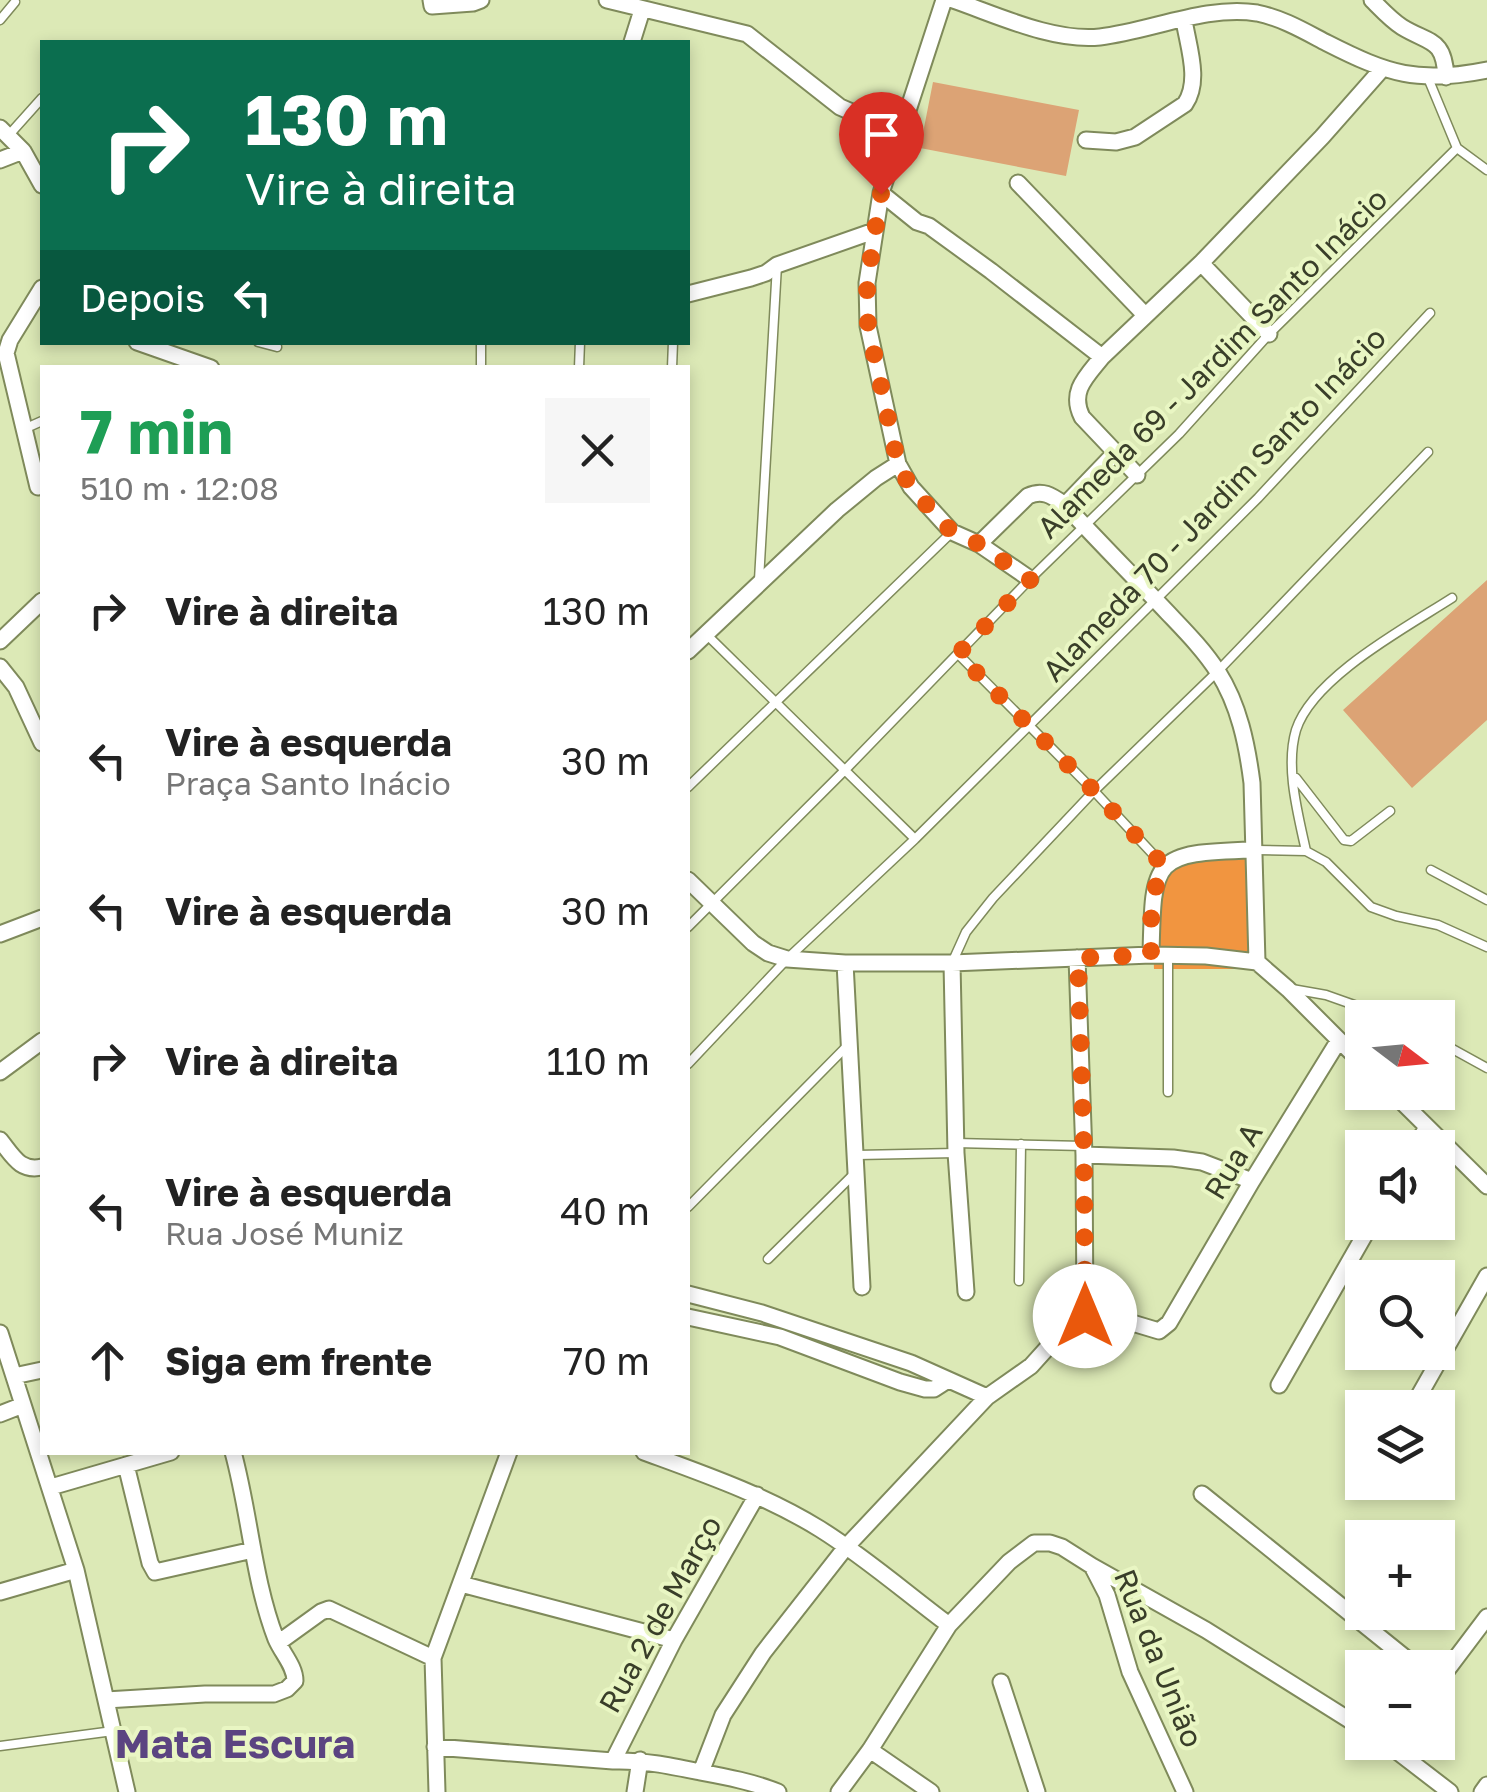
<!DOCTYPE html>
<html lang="pt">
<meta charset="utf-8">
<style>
:root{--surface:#fff;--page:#f6f6f6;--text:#222;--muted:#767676}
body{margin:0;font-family:"Golos Text",sans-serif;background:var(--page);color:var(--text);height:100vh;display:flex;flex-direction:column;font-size:38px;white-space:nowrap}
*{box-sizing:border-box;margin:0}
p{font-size:32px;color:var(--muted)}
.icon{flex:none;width:55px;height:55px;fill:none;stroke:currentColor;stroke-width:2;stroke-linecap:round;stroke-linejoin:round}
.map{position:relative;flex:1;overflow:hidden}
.panel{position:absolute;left:40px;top:365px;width:650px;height:1090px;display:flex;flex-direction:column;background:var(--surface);border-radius:0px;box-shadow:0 5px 15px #0003}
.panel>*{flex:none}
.guide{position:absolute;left:40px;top:40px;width:650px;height:305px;border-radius:0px;box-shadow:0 5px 15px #0003;background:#0b6e4f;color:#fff;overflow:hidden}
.needle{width:65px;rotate:106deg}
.controls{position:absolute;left:1345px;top:1000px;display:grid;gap:20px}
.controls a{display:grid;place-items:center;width:110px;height:110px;border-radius:0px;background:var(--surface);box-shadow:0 5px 15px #0003;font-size:50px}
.pin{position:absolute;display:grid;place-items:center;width:85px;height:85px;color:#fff;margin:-102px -42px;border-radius:50% 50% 50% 0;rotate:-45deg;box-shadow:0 0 10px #0007}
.pin .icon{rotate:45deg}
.me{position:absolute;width:110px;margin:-55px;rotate:0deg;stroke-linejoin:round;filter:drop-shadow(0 0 8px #0008)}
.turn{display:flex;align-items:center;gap:35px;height:210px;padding:0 40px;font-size:45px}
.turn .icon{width:130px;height:130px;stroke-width:2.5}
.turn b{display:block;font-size:70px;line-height:85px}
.then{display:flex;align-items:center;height:95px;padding:0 40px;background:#0003;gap:20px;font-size:38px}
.round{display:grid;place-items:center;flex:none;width:105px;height:105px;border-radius:0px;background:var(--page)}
.overview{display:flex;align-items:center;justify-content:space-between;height:170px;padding:0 40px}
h1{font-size:60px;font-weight:700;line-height:75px;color:#1e9e55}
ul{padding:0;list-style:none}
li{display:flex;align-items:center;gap:30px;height:150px;padding:0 40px}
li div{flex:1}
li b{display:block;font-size:38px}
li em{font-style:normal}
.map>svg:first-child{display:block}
.green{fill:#dca375}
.forest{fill:#f19540}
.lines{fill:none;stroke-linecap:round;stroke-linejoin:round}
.lane-casing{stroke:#7f8a5b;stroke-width:11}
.street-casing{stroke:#7f8a5b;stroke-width:19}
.lane{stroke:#fff;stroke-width:8}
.street{stroke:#fff;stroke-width:15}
.route{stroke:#ea580c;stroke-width:18;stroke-dasharray:0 32.4}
.labels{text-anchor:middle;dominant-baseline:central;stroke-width:8;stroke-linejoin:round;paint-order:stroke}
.street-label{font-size:30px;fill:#393e29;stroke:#e9f6c3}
.district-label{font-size:40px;font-weight:bold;fill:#5b4481;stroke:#e9f6c3}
</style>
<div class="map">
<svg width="1487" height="1792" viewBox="0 0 1487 1792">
<rect width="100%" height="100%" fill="#dce9b6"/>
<path class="green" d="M933,82L1079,110L1066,176L920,148Z
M1487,580V720L1412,788L1343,710Z"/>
<path class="forest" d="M1255,855L1253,969H1154C1155,937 1149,864 1191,856C1211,853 1235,855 1255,855Z"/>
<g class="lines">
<g class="lane-casing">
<path id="lane" d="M0,20L15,2
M1428,78L1457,148L1487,170
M8,136L42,98
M258,342L277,347
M481,368V342
M579,368L580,342
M672,368L673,342
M24,429L42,421
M759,580L777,265
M705,633L915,839
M958,654L1094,791L1164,866
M1296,778L1344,840L1351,841L1390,811
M688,787L952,532
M1256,850L1306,851L1326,862L1371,907L1396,916L1438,925L1487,947
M1306,851C1298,814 1285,767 1296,730C1313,677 1407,627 1452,598
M1431,870L1487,900
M688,927L846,769L1030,579L1179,434L1269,334L1457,148
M1168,955V1092
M952,963L966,932L993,898L1094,791L1218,671L1428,452
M1292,989L1326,995L1391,1018
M1438,1041L1487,1068
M688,1064L787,959L915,839L1258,498L1430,313
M956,1143L1084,1146
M857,1155L956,1153
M688,1207L848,1045
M768,1259L854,1174
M1019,1281L1021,1144
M0,1746L113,1731"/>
</g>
<g class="street-casing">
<path id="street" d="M431,0L432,6L473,3L481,0
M607,0L747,34L840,107L900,133
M944,0L881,193L867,283L868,326L898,464L911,487L952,532L979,544L1030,579
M953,0C997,15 1053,42 1100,37C1151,31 1206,5 1257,13C1282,18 1304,31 1327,43C1388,74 1418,84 1487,70
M1372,0C1381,9 1391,20 1402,27C1430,44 1444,38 1446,77
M632,42L642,10
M0,128L23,151
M1086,140L1116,142L1135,137L1185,104C1201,81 1188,46 1184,20
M0,160L23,151L42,185
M1018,183L1145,315
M881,193L917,222L929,226L991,271L1102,357C1087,376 1069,391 1082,417L1137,475
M1201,263L1269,334
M688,294L751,278L766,273L777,265L874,231
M137,342L211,368
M1102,357L1201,263L1322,137L1382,69
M38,487L6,353L10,340L42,288
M1065,505L1115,453
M979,544L1028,496C1043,489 1052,496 1065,505C1098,541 1133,576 1167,612C1185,631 1204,650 1218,672C1239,705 1247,744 1252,783L1257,962
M0,641L42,601
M688,651L837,510L876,478L898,464
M0,667L16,687L42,743
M688,880L753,943L768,953L787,959L845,963H952L1151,955L1206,956L1257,962L1288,989L1362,1063
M0,934L42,918
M1151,955C1153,857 1153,853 1253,850
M1077,958L1084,1155L1085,1316
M845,963L862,1287
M952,963L956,1153L966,1292
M0,1072L42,1041
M1392,1092L1487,1186
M0,1140C13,1156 20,1172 42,1167
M1415,1148L1427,1127
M1084,1155L1173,1158L1202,1162L1252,1181
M688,1294L762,1313L911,1363L987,1397
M688,1317L780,1337L900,1382L925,1389H934L948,1380
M0,1333L76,1570L127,1792
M14,1376L42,1370
M1279,1385L1372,1222
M1412,1408L1487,1276
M0,1414L23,1405
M644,1452C704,1474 765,1495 820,1529C865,1557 906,1593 949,1625
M126,1465L150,1563L155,1572L253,1550
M51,1487L171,1452
M1202,1494L1418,1668
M1092,1566L1206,1630L1362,1728
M461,1584L674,1640
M0,1592L76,1570
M278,1643L321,1612L329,1609L433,1658
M1001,1682L1037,1792
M1438,1682L1487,1617
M106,1700L205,1694H274L287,1689L295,1681C295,1666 282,1653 276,1639C253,1579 250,1514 233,1452
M1385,1742L1450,1792
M435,1747L613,1761C643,1760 671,1766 700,1772C727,1777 753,1782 778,1792
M870,1750L931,1792
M613,1761L674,1640L757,1495
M701,1772L723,1715L763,1653L846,1547L987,1397L1031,1366L1067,1326L1085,1316L1095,1315L1119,1319L1159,1331L1169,1323L1252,1181L1339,1040
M437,1792L433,1658L509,1452
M635,1792L640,1760
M839,1792L870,1750L949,1625L1009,1562L1034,1543H1050L1062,1547L1092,1566L1107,1595L1130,1672L1185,1792
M1482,1792L1487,1785"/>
</g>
<use href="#lane" class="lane"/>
<use href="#street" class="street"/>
</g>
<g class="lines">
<path class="route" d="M881,194L867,283L868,326L898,464L911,488L952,532L979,544L1030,580L958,654L1094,791L1164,866C1149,894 1151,924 1151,955L1078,958L1084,1155L1085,1316"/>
</g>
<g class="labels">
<g class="street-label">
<text transform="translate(1212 363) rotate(-45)">Alameda 69 - Jardim Santo Inácio</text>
<text transform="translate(1214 504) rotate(-46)">Alameda 70 - Jardim Santo Inácio</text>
<text transform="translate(1233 1161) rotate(-59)">Rua A</text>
<text transform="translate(660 1614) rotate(-61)">Rua 2 de Março</text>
<text transform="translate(1159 1658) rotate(68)">Rua da União</text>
</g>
<g class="district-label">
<text x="235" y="1743">Mata Escura</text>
</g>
</g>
</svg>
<div class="controls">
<a><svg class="needle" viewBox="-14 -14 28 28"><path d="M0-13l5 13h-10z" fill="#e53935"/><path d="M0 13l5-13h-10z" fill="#767676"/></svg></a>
<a><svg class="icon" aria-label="sound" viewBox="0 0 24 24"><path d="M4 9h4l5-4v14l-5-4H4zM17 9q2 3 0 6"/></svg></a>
<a><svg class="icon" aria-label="search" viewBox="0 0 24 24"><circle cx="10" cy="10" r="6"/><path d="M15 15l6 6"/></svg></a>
<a><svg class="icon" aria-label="layers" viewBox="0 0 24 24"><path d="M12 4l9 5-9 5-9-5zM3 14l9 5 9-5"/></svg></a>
<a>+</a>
<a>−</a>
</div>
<div class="pin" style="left:881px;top:194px;background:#d93025"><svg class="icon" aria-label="arrive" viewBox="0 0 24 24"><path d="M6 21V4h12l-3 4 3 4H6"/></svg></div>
<svg class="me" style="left:1085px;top:1316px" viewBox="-20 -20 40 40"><circle r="19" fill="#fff"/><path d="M0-13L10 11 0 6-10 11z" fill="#ea580c"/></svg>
<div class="guide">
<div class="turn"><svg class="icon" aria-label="right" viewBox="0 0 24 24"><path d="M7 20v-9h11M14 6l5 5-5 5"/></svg><div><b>130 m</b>Vire à direita</div></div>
<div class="then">Depois<svg class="icon" aria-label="left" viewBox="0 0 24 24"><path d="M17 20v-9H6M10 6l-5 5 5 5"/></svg></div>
</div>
<section class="panel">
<div class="overview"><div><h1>7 min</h1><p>510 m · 12:08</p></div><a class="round"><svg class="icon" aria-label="close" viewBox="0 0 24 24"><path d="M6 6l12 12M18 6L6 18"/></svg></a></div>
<ul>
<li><svg class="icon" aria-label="right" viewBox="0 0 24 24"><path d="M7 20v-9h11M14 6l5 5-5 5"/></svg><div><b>Vire à direita</b></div><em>130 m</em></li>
<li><svg class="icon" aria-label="left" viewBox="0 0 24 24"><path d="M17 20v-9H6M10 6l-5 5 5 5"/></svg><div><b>Vire à esquerda</b><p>Praça Santo Inácio</p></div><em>30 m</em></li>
<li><svg class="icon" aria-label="left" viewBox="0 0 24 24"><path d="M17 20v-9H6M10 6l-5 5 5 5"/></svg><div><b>Vire à esquerda</b></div><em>30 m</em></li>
<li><svg class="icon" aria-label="right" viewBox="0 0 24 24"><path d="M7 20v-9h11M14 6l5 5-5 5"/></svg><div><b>Vire à direita</b></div><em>110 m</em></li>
<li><svg class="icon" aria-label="left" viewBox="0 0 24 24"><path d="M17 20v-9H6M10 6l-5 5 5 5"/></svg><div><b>Vire à esquerda</b><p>Rua José Muniz</p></div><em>40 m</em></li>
<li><svg class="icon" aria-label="ahead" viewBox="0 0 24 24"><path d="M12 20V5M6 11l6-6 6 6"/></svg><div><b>Siga em frente</b></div><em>70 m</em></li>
</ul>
</section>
</div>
